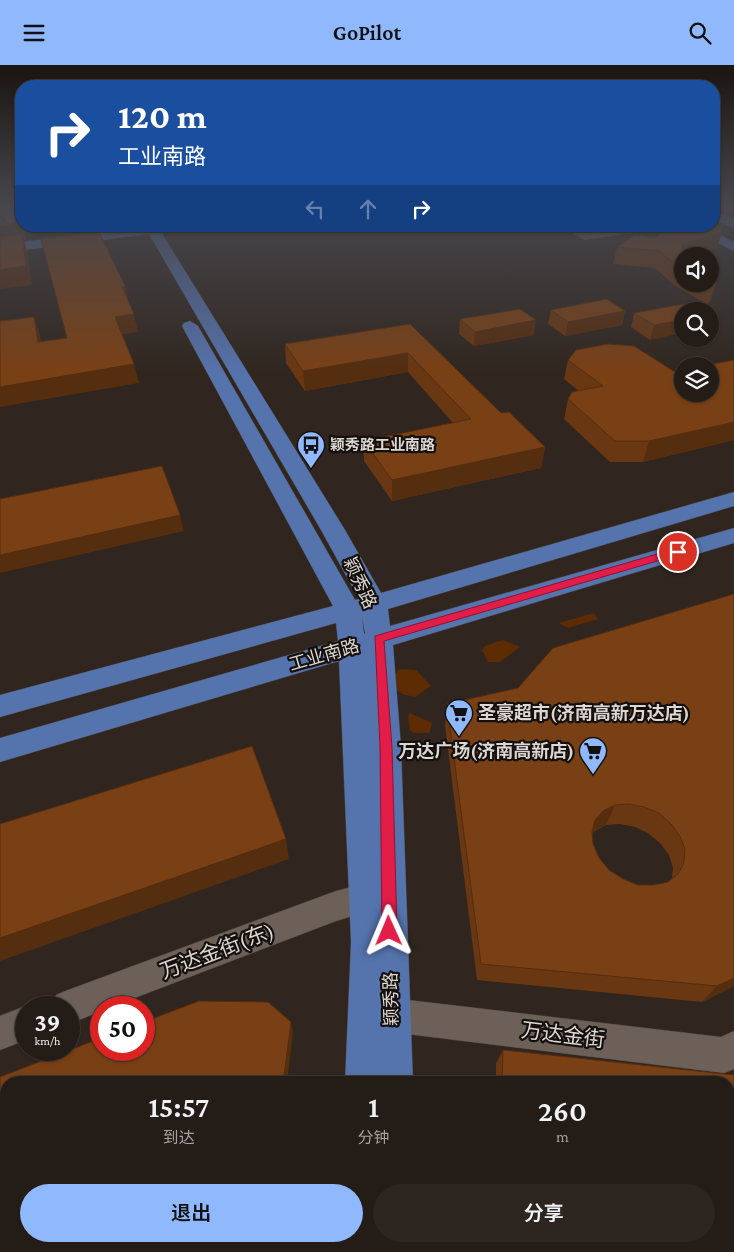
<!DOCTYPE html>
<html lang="zh">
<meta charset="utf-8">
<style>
:root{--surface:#241c17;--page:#2c2520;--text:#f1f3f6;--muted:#a3a1a1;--line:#413a36;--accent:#90b8fd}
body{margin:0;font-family:"Crimson Pro","Noto Sans SC",serif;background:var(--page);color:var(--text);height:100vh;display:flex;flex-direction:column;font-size:19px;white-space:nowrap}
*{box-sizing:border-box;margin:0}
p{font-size:16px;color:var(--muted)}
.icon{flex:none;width:28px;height:28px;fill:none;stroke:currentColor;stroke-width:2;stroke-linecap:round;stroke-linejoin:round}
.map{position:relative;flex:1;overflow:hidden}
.side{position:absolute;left:0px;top:1011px;width:735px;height:176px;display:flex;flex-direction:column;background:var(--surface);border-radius:20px 20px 0 0;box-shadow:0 1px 4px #0004,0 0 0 1px var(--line)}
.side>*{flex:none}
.hud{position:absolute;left:15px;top:15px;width:705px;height:152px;border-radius:20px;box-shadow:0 1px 4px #0004,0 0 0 1px var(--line);background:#1a4fa0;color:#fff;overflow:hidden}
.fabs{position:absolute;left:674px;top:182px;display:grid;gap:10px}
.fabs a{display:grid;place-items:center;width:45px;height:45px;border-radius:50%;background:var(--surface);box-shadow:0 1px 4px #0004,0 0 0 1px var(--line);font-size:25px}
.speed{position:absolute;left:15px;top:931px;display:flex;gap:10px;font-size:25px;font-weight:700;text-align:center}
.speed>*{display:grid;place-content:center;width:65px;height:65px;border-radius:50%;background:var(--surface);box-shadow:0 1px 4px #0004,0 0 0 1px var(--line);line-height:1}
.speed small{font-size:12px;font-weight:400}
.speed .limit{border:8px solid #d22;background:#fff;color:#111}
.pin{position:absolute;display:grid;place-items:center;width:42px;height:42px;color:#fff;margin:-21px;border:2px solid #fff;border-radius:50%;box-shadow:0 1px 5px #0007}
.me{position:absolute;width:55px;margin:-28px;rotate:359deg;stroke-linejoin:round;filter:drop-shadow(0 0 4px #0008)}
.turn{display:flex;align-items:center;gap:18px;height:105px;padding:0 20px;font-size:22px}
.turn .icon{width:65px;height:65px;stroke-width:2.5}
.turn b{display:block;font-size:35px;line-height:42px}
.lanes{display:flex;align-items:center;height:48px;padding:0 20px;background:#0003;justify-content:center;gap:25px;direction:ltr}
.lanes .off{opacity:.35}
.eta{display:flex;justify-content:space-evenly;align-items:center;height:85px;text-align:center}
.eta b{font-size:30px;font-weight:600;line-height:35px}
.button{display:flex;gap:10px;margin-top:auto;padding:10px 20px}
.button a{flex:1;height:58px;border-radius:30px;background:var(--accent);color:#111;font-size:20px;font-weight:600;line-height:58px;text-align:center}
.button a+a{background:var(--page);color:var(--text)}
header{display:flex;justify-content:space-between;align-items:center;height:65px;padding:0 20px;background:var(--accent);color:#111;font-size:22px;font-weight:600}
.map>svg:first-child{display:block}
.green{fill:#5e2c03}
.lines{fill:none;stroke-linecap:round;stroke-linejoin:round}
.minor-casing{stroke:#4a423d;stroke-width:1}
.major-casing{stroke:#4a423d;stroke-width:1}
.minor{fill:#6c6059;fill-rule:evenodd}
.major{fill:#5573ac;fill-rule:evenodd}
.wall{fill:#693712;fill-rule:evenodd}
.shaded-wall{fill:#552d0f}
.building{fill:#7a4015;stroke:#552d0f;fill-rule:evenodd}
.route{fill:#e11d48;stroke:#92132f}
.labels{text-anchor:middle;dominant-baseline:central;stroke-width:4.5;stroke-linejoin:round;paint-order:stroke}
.far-poi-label{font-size:15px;font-weight:bold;fill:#ddd6d2;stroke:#14100d;text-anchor:start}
.street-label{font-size:18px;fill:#ddd6d2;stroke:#14100d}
.poi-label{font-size:18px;font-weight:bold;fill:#ddd6d2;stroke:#14100d;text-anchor:start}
.near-street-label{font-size:21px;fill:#ddd6d2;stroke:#14100d}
</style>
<header><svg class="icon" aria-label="menu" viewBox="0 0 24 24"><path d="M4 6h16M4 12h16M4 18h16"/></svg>GoPilot<svg class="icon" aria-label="search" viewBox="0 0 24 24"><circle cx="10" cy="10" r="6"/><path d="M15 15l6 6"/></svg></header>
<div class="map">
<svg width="734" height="1187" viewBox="0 0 734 1187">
<rect width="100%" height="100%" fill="#30261f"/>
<path class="green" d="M594,548L598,554L568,563L559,558Z
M503,575L520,582L500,597H488L482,585L485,581Z
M399,604L416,605L431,621L415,632L402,629L397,625L395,611Z
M410,648L432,658L429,668H414L410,665L408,651Z"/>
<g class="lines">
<g class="minor-casing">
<path id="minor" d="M4,142H14L20,171L18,173H10L8,171Z
M561,161H574L587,168L633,161H661L656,164L585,175Z
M368,818L379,823L383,833L379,843L336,856L111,942H101V946L69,959V942H51L56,930L68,925L336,826Z
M391,933L721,972L734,966V1004L724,1008L391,967L379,962L374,950L379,938Z
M26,941L30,942H26V975L0,985V951Z"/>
</g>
<g class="major-casing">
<path id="major" d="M714,146L734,154V163L714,154Z
M145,161H184L182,164L161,167L345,465L381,528L734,427V441L388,544L390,561L734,463V478L393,580L401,682L413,1018H345L351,877L339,596L0,697V673L338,576L336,558L0,652V630L333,541L182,261L184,258L190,256L198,261L355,535L359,534L321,465L149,169L0,188V180ZM362,551L365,568L364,569Z
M685,161H702L734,177V186Z
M335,1181H419V1187H335Z"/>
</g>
<use href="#minor" class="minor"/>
<use href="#major" class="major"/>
</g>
<path class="wall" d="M579,161H624L587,166Z
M722,167L717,183L682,191V219H710L717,217L711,235L708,240L674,220L655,203L613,199L617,182L654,173Z
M551,245L625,246L622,260L565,271L548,259Z
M704,246L650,275L631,262L634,248Z
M460,254L534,270L474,281L459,269Z
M410,259L501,348L545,382L541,403L392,436L364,396V376L453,358L408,307L305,326L286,298L285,279Z
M568,295L675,307L734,295V375L643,397H610L564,354L568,334L579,326L564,314Z
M734,529V921L702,937L477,915L445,660L447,639L518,623ZM620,759L635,762L648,768L660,778L669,790L673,803L672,813L668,817L654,820H638L623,814L609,805L599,793L593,779L592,769L595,766L606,760Z
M503,985L734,1010V1095H729V1018H496V998Z
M494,1181H599L600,1187H493Z"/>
<path class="shaded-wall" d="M0,142H1L3,150L5,160L21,158L19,150L21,149V161H68L25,166L26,175H24L27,186L32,220L0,224V161L1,155Z
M588,161H624L587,166Z
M722,167L717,183L693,191H682L678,196L682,180Z
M717,217L711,235L708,240L714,222Z
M125,221L129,239L122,222Z
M625,246L622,260L565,271L568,257Z
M134,249L138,267L120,270L115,252Z
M34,252L40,270L44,296L38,277Z
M536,255L534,270L474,281L475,267Z
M682,255V268L650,275L654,260Z
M408,288V307L305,326L303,306Z
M134,299L139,318L0,342V322Z
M734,357V375L643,397L649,376Z
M545,382L541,403L392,436V415Z
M180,450L184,466L0,508V490Z
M615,740L606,760L595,766L587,775L595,755L603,746Z
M286,774L289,794L0,896V873Z
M734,913V921L702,937L717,921Z
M291,957L293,968L287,1018H283Z
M6,1138V1150L0,1153V1141Z
M125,1181H141L142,1187H126Z
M260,1181H265L264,1187H259Z"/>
<path class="building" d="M14,142H21V149L19,150L21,158L0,161V147L1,155L5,158H13L17,154Z
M714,160H715L721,163L722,167L682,180V185L688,191H682V204L679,202L659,186L617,182L635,170L654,173L660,169L708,161H714Z
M99,167L125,221L122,222L134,249L115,252L134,299L0,322V256L34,252L38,277L67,273L41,174Z
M22,169L26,201L0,205V172Z
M710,211L717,217L714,222L708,219H710Z
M607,234L625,246L568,257L551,245Z
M689,238L704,246H682V255L654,260L634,248Z
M520,244L536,255L475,267L460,254Z
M410,259L501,348L509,347L545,382L392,415L364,376L471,354L408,288L303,306L285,279Z
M608,279L634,281L675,307L682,305V329H710V301H702L734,295V357L649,376H615L568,334L572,327L603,321L568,295L576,285Z
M162,401L180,450L0,490V434Z
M734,529V913L717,921L481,899L447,639L518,623L553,583ZM629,739L644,742L659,748L671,759L680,771L685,784L684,798L678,809L668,817L654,820H638L623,814L609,805L599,793L593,779L592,767L595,755L603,746L615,740Z
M252,681L286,774L0,873V759Z
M199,936L268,937L291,957L283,1018H6V1138L0,1141V1012L101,973V985H144V957Z
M503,985L734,1010V1083L729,1082V1018H502Z
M25,1181H125L126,1187H13Z
M165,1181H260L259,1187H164Z
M500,1181H600V1187H500Z"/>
<linearGradient id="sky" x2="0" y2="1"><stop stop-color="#1a1511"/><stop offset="0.46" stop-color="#48474d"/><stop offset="1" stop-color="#48474d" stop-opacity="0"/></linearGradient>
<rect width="734" height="309" fill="url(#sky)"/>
<path class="route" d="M678,483L683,487L681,489L384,576L392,682L397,866L395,871L389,873L384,871L382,866L380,682L375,571Z"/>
<defs>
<g id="bus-pin" transform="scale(1.4375)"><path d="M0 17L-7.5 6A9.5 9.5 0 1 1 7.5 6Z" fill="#90b8fd" stroke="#14100d"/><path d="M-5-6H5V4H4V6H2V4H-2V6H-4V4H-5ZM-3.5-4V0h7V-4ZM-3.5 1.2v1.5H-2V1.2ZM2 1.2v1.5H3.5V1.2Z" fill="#111"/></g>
<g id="supermarket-pin" transform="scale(1.4375)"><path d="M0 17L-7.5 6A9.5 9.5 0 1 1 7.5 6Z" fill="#90b8fd" stroke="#14100d"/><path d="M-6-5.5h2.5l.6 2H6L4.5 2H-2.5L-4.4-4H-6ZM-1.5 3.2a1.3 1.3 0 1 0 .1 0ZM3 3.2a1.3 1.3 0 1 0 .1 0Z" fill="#111"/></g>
</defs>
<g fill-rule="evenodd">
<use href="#bus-pin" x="311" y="380"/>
<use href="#supermarket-pin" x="459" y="648"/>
<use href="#supermarket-pin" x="593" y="686"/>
</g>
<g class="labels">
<g class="far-poi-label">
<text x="330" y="380">颖秀路工业南路</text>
</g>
<g class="street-label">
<text transform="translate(360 518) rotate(65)">颖秀路</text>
<text transform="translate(324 590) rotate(-16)">工业南路</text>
<text transform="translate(391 934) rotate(-91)">颖秀路</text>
</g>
<g class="poi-label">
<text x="478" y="648">圣豪超市(济南高新万达店)</text>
<text x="574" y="686" text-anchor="end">万达广场(济南高新店)</text>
</g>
<g class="near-street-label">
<text transform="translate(217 886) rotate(-21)">万达金街(东)</text>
<text transform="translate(563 970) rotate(7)">万达金街</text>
</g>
</g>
</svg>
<div class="fabs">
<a><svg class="icon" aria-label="sound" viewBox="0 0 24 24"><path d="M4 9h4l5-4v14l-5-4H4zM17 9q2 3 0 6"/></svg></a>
<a><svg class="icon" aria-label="search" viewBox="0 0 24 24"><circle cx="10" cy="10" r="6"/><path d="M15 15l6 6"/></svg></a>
<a><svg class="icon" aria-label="layers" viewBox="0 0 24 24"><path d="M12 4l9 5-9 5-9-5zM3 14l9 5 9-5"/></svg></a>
</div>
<div class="speed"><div>39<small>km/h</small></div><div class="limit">50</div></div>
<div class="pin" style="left:678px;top:487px;background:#d93025"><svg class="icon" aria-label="arrive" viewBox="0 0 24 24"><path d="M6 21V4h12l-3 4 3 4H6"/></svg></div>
<svg class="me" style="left:389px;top:866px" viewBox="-20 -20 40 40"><path d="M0-17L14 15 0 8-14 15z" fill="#e11d48" stroke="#fff" stroke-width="4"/></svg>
<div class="hud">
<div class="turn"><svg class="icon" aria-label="right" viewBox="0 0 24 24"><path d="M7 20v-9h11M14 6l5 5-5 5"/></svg><div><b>120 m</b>工业南路</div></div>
<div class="lanes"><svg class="icon off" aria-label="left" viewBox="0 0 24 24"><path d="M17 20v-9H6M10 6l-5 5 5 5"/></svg><svg class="icon off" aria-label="ahead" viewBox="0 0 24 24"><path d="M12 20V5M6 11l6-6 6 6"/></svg><svg class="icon" aria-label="right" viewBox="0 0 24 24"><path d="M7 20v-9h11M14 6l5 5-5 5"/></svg></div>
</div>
<section class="side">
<div class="eta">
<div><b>15:57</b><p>到达</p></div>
<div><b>1</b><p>分钟</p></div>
<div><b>260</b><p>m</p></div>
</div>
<div class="button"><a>退出</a><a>分享</a></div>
</section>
</div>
